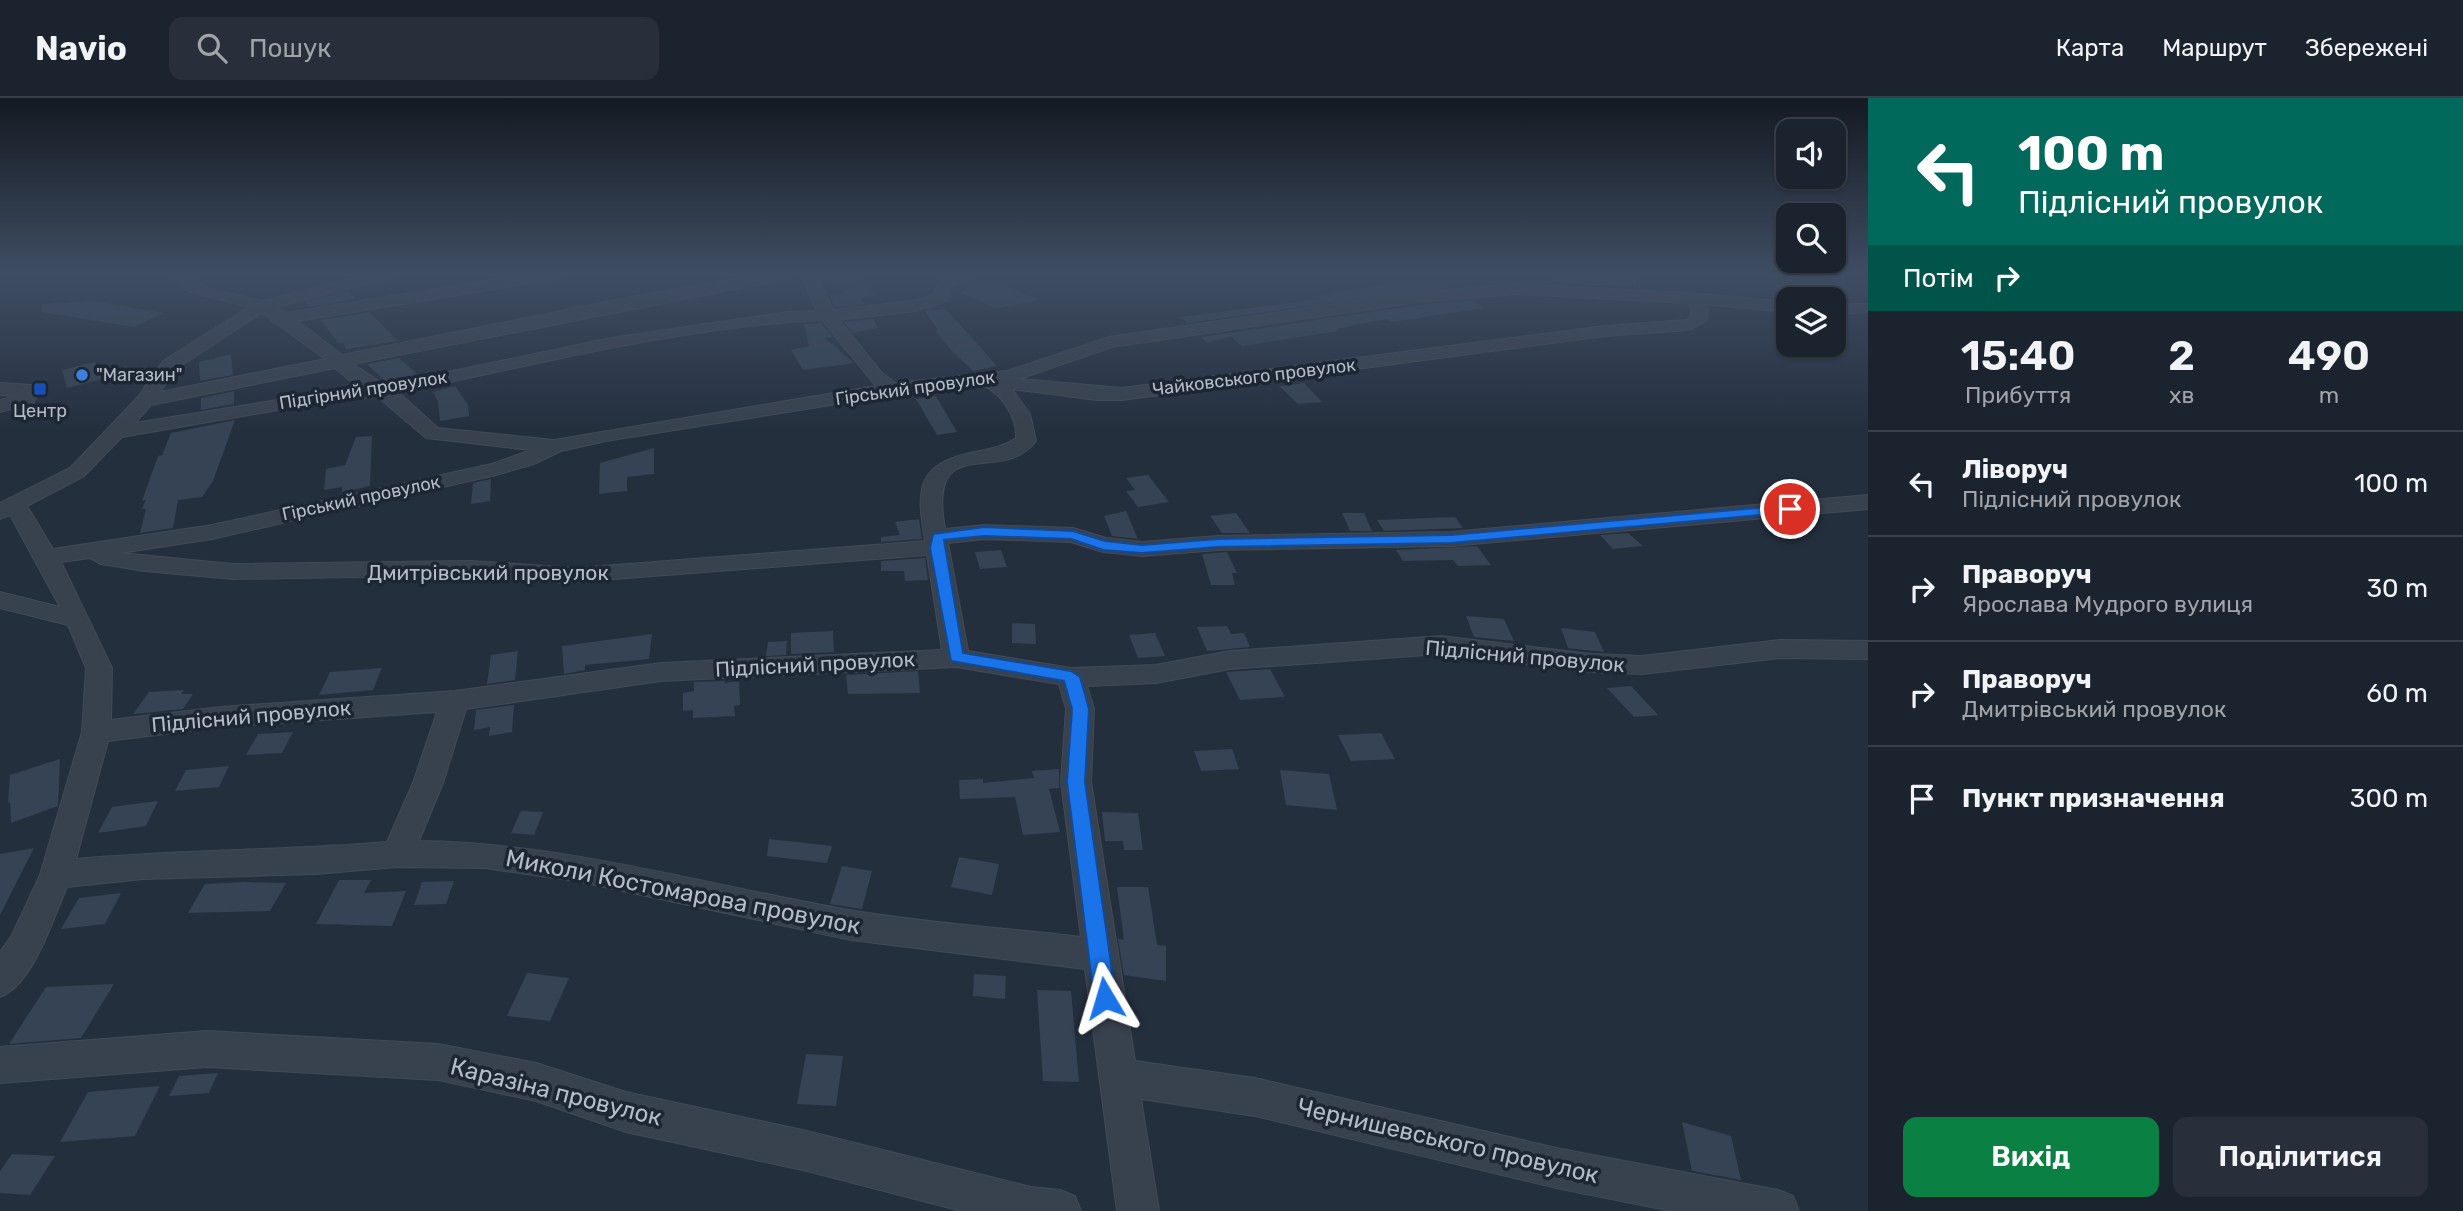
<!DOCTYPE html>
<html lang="uk">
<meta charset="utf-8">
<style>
:root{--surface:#1b232e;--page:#282f3a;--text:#f1f3f6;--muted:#a0a4aa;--line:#39404a;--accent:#0b8043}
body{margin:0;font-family:Rubik,sans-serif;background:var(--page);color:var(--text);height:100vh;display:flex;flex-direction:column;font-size:26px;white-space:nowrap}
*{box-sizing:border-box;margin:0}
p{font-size:23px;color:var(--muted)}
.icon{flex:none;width:38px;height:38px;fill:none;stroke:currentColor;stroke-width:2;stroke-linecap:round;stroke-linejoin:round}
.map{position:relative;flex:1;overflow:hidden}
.details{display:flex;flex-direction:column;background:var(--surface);width:595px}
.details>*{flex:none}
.banner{background:#00695c;color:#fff;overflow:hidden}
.buttons{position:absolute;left:1776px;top:21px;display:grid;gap:14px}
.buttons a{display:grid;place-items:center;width:70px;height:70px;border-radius:14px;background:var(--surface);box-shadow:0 2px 5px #0004,0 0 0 2px var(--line);font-size:35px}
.pin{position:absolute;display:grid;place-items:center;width:60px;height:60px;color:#fff;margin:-30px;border:4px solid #fff;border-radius:50%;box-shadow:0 2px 7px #0007}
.me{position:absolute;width:77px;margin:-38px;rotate:353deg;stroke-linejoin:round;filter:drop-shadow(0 0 5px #0008)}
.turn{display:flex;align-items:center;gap:24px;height:147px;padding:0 35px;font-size:32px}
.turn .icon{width:91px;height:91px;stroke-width:2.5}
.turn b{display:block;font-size:49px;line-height:60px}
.then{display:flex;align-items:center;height:66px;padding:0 35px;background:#0003;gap:14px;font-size:26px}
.eta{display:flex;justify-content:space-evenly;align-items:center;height:119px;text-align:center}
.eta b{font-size:42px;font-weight:600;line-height:49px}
.button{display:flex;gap:14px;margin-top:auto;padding:14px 35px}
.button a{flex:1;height:80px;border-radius:14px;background:var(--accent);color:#fff;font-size:28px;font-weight:600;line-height:80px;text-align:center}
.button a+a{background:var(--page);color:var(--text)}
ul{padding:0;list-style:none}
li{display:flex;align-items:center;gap:21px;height:105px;padding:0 35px;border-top:2px solid var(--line)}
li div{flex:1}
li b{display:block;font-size:26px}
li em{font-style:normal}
header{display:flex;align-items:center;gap:42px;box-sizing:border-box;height:98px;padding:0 35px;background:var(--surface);border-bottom:2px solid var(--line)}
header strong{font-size:33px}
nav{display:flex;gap:38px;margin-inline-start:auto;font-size:24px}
.search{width:490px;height:63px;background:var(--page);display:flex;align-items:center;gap:18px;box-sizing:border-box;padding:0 24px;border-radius:14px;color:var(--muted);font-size:26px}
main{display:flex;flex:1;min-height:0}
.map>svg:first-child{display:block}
.building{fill:#364354}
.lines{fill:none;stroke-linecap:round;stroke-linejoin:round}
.minor-casing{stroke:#414a57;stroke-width:2}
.minor{fill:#38414e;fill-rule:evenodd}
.route{fill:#1a73e8;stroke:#114b97;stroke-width:2}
.shop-dot{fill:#3f7fe0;stroke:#1d2633;stroke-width:2.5}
.transit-dot{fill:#1a4fb4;stroke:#1d2633;stroke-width:2.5}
.labels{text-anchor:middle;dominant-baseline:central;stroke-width:7;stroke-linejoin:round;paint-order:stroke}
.far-poi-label{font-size:18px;fill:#b4bcc9;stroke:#1d2633;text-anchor:start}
.far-street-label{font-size:18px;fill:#b4bcc9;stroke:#1d2633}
.street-label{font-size:21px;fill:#b4bcc9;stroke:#1d2633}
.near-street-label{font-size:24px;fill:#b4bcc9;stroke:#1d2633}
</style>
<header>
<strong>Navio</strong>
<div class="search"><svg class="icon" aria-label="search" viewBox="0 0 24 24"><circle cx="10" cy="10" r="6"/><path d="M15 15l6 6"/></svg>Пошук</div>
<nav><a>Карта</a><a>Маршрут</a><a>Збережені</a></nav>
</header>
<main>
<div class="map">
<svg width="1868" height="1113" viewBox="0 0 1868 1113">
<rect width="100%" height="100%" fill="#242f3e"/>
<path class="building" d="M821,176H856L876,197L861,200L864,206L835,209L829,197L845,195Z
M1547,176H1635L1636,188L1562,186Z
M993,182L1038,202L996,211L959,194Z
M1407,182L1416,185L1437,182L1448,189L1187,225L1181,219L1321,201L1316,198Z
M348,193L356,201L309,209L305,204Z
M1471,202L1484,210L1391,224L1386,221L1336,231L1339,233L1242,248L1231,239L1207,245L1201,239L1419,207Z
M93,203L164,215L134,229L42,214V206Z
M946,211L997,268L973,273L953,254L935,233L938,232L925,213Z
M369,214L398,243L346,251L343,244L338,245L321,222Z
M873,221L878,230L853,235L844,224Z
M821,225L833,239L825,240L854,265L803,272L791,252L809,248L804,226Z
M231,256L233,277L200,283L199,264Z
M399,260L418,277L386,284L367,266Z
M95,264L102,281L67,290L62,272Z
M1304,285L1322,304L1298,306L1279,288Z
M455,288L468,307L469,318L440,323L438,303L433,294Z
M234,293V306L201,312V300Z
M936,298L957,334L937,337L916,301Z
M235,322L213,383L202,399L178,402L173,430L140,435L146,411H142L146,402L142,403L158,358L162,357L171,335Z
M372,338L370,388L342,394V389L324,392L326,371L345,367L356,339Z
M654,350V376L627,379V393L599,396L600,365Z
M1148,377L1169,404L1138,409L1126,393L1135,392L1126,380Z
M491,381L490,403L471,406L473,385Z
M1126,413L1138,441L1112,438L1104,418Z
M1236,415L1250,435H1222L1210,418Z
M1342,415H1364L1372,433H1350Z
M1455,419L1463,430L1384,433L1377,422Z
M919,421L922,441L881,444V439L900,437L895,424Z
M1628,435L1643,448L1613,451L1600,437Z
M1477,448L1491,467L1458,468L1453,462L1403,463L1396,452Z
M1001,452L1007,469L980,471L975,454Z
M1227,454L1237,475H1232L1235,487H1211L1202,456Z
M925,460L928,482L905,483L904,473H881V463Z
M1466,518L1504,521L1514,543L1474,539Z
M1012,525L1035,526L1036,546L1012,545Z
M1227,528L1231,536L1244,535L1250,549L1207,553L1197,529Z
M1561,530L1595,534L1604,554L1568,550Z
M833,533L834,554L791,556V535Z
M1155,535L1165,558L1138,560L1129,537Z
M652,536L649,561L585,567V572L564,576L562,548Z
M787,543L786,557L766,558L768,544Z
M518,553L515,582L487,586L491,557Z
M382,570L373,592L319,597L330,574Z
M1270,571L1285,599L1240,602L1226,574Z
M918,573L920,595L848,596L846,577Z
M725,583V585L739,583L740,607L734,608L735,618L693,620V612L683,613V595L694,593V584Z
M1631,588L1658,617L1634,619L1607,590Z
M184,592L181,596H193L183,611L133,616L149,594Z
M514,607L512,634L489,638L490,629L474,632L476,612Z
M293,634L282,655L246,657L258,636Z
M1381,635L1395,661L1351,663L1338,637Z
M1232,651L1239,671L1201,673L1194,653Z
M60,661L58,708L11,725L10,704L8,705L10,677Z
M229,668L219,689L175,693L186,672Z
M1059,671V690L1049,691L1060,734L1023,737L1015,699L960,701L959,682L983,681V685L1034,680L1032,673Z
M1280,672L1329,676L1337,712L1286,707Z
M158,703L146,728L98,735L112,709Z
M521,713L543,714L534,737L511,735Z
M1102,714L1138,715L1143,752H1124L1123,743H1105Z
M769,741L832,748L827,765L767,758Z
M34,750L0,817V756Z
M959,759L999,766L992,797L951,789Z
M842,768L872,773L862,811L830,806Z
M339,782H371L364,795L406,793L392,828L316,826Z
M454,783L446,806L414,807L422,784Z
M244,784L286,785L270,813L188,815L205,786Z
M1117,789H1148L1157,847L1166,848V883L1124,877L1118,841L1124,842Z
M121,795L105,826L61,831L79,800Z
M527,875L569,880L550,923L507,918Z
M974,876L1006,878L1005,901L973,898Z
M114,886L81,940L9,946L46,889Z
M1037,892L1071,893L1079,984L1043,983Z
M806,956L843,958L836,1008L797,1006Z
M218,975L209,995L169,998L179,978Z
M160,988L135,1038L60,1044L88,994Z
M1682,1024L1731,1038L1741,1082L1692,1073Z
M12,1056L55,1058L30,1097L0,1095V1073Z"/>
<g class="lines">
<g class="minor-casing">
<path id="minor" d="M171,176H187L210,191L263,203L369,176H395L392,179L276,209L286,215L528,176H564L556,181L298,223L342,257L631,199L762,176H795L787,181L353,266L385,287L611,240L788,214L817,213L800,176H816L833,212L913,203L934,197L939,182L957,176H980L952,188L947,203L915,213L839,222L881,274L895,285L1007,273L1109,239L1419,194L1516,186L1692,195L1788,204V214L1704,206L1708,212L1706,223L1689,232L1605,238L1122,302H1097L1012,291L1030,316L1036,343C1002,389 927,330 945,431L984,427L1073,430L1106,440L1142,444L1218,438L1451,434L1868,397V411L1451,448L1218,452L1142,458L1103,454L1071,444L984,441L948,445L968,553L1071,570L1156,567L1230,553L1441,538L1591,556L1642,558L1781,542L1868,543V561L1781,560L1642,576L1591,574L1441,556L1230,571L1156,585L1087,588L1094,611L1091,684L1135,963L1255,980L1561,1051L1778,1092L1793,1098L1799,1113H1671L1561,1091L1255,1018L1141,1001L1159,1113H1117L1085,871L851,842L581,784L485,770L398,769L316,776L143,781L67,789C53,821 33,887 0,899V854L12,837L40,777L82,634L86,570L68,527L0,510V494L60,509L10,417L0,421V405L70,370L138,299L163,263L249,209L188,193ZM1516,196L1687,205L1692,212L1690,220L1686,222L1605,228L1122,290L1019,281L1112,249L1419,204ZM262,215L325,261L160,294L176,271ZM822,222L876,288L554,342L438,330L399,295C538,266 679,229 822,222ZM335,270L358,289L135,325L151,307ZM981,286C1001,295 1017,318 1016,340C1003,349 989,351 974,354C916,366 916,391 925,443L577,470L470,463L233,466L120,455L212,441L496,377L534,366L561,353L606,343L944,289ZM378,299L426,340L531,352L492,366L212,427L53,451L27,408L84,378L122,339L342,301ZM927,457L942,552L661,565L455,593L221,609L111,622L112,570L61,464L90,460L101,466L145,473L233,481L470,477L562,485ZM956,569L1059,586L1066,611L1061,684L1081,839C1004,830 925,825 849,812C706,787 565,745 419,743L443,685L466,611L661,583ZM437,614L413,685L387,744C284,753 180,751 76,761L108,643L221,629Z
M1834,206H1868V214L1834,216Z
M0,285L31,287L40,293L33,305L0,314V302L17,298L0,297Z
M207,933L438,946L536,965L626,994L807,1033L1031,1089L1060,1092L1075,1098L1081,1113H961L807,1073L626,1034L536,1003L438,982L207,969L0,985V949Z"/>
</g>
<use href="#minor" class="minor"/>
</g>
<linearGradient id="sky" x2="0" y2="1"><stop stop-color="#141a22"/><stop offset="0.53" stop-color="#3f4d63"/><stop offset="1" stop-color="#3f4d63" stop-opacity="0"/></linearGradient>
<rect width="1868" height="332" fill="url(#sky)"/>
<path class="route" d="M1790,407L1796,411L1794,414L1451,445L1218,449L1142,455L1103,452L1071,441L984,438L944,442L963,555L1071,573L1080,579L1089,611L1085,684L1116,900L1113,907L1105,910L1098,907L1094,900L1067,684L1072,611L1064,583L951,563L930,450L933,436L984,429L1073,433L1105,443L1142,447L1218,441L1451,437Z"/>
<circle class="shop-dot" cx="82" cy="277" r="7"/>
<rect class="transit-dot" x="33" y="284" width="14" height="14" rx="3.5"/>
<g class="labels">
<g class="far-poi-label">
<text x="96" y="277">"Магазин"</text>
<text x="40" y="313" text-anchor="middle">Центр</text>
</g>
<g class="far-street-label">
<text transform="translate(1254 279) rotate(-7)">Чайковського провулок</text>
<text transform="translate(915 290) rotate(-8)">Гірський провулок</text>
<text transform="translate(363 292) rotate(-9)">Підгірний провулок</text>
<text transform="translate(361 400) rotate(-12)">Гірський провулок</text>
</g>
<g class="street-label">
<text x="488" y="474">Дмитрівський провулок</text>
<text transform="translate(1525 558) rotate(5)">Підлісний провулок</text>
<text transform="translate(815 566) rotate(-3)">Підлісний провулок</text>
<text transform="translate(251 618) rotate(-5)">Підлісний провулок</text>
</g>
<g class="near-street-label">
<text transform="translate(683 794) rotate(11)">Миколи Костомарова провулок</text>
<text transform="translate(556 994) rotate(14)">Каразіна провулок</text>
<text transform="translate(1448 1043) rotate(13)">Чернишевського провулок</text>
</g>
</g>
</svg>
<div class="buttons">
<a><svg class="icon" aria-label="sound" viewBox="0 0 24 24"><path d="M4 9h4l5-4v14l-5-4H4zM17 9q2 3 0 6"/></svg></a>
<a><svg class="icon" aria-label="search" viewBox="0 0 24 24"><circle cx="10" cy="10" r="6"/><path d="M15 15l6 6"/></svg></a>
<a><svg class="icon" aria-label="layers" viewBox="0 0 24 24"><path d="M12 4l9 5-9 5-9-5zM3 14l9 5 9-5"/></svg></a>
</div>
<div class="pin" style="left:1790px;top:411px;background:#d93025"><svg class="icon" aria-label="arrive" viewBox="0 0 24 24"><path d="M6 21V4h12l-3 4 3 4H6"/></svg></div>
<svg class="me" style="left:1105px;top:900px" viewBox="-20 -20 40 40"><path d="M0-17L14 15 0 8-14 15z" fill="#1a73e8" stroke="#fff" stroke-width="4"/></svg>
</div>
<section class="details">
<div class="banner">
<div class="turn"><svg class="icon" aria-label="left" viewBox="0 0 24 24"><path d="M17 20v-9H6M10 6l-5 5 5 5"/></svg><div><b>100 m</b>Підлісний провулок</div></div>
<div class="then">Потім<svg class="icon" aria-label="right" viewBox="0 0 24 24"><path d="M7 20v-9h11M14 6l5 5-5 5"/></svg></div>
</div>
<div class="eta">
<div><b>15:40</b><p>Прибуття</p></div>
<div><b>2</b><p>хв</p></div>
<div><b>490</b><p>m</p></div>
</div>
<ul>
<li><svg class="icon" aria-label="left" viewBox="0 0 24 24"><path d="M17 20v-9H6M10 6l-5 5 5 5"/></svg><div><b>Ліворуч</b><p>Підлісний провулок</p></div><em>100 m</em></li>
<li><svg class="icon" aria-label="right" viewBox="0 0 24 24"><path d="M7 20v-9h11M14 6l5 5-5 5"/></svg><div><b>Праворуч</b><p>Ярослава Мудрого вулиця</p></div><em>30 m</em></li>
<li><svg class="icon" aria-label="right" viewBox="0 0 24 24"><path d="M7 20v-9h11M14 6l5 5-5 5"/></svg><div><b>Праворуч</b><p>Дмитрівський провулок</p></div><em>60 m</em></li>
<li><svg class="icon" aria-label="arrive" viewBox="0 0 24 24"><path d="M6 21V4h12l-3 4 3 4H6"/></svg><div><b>Пункт призначення</b></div><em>300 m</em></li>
</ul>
<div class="button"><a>Вихід</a><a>Поділитися</a></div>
</section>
</main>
